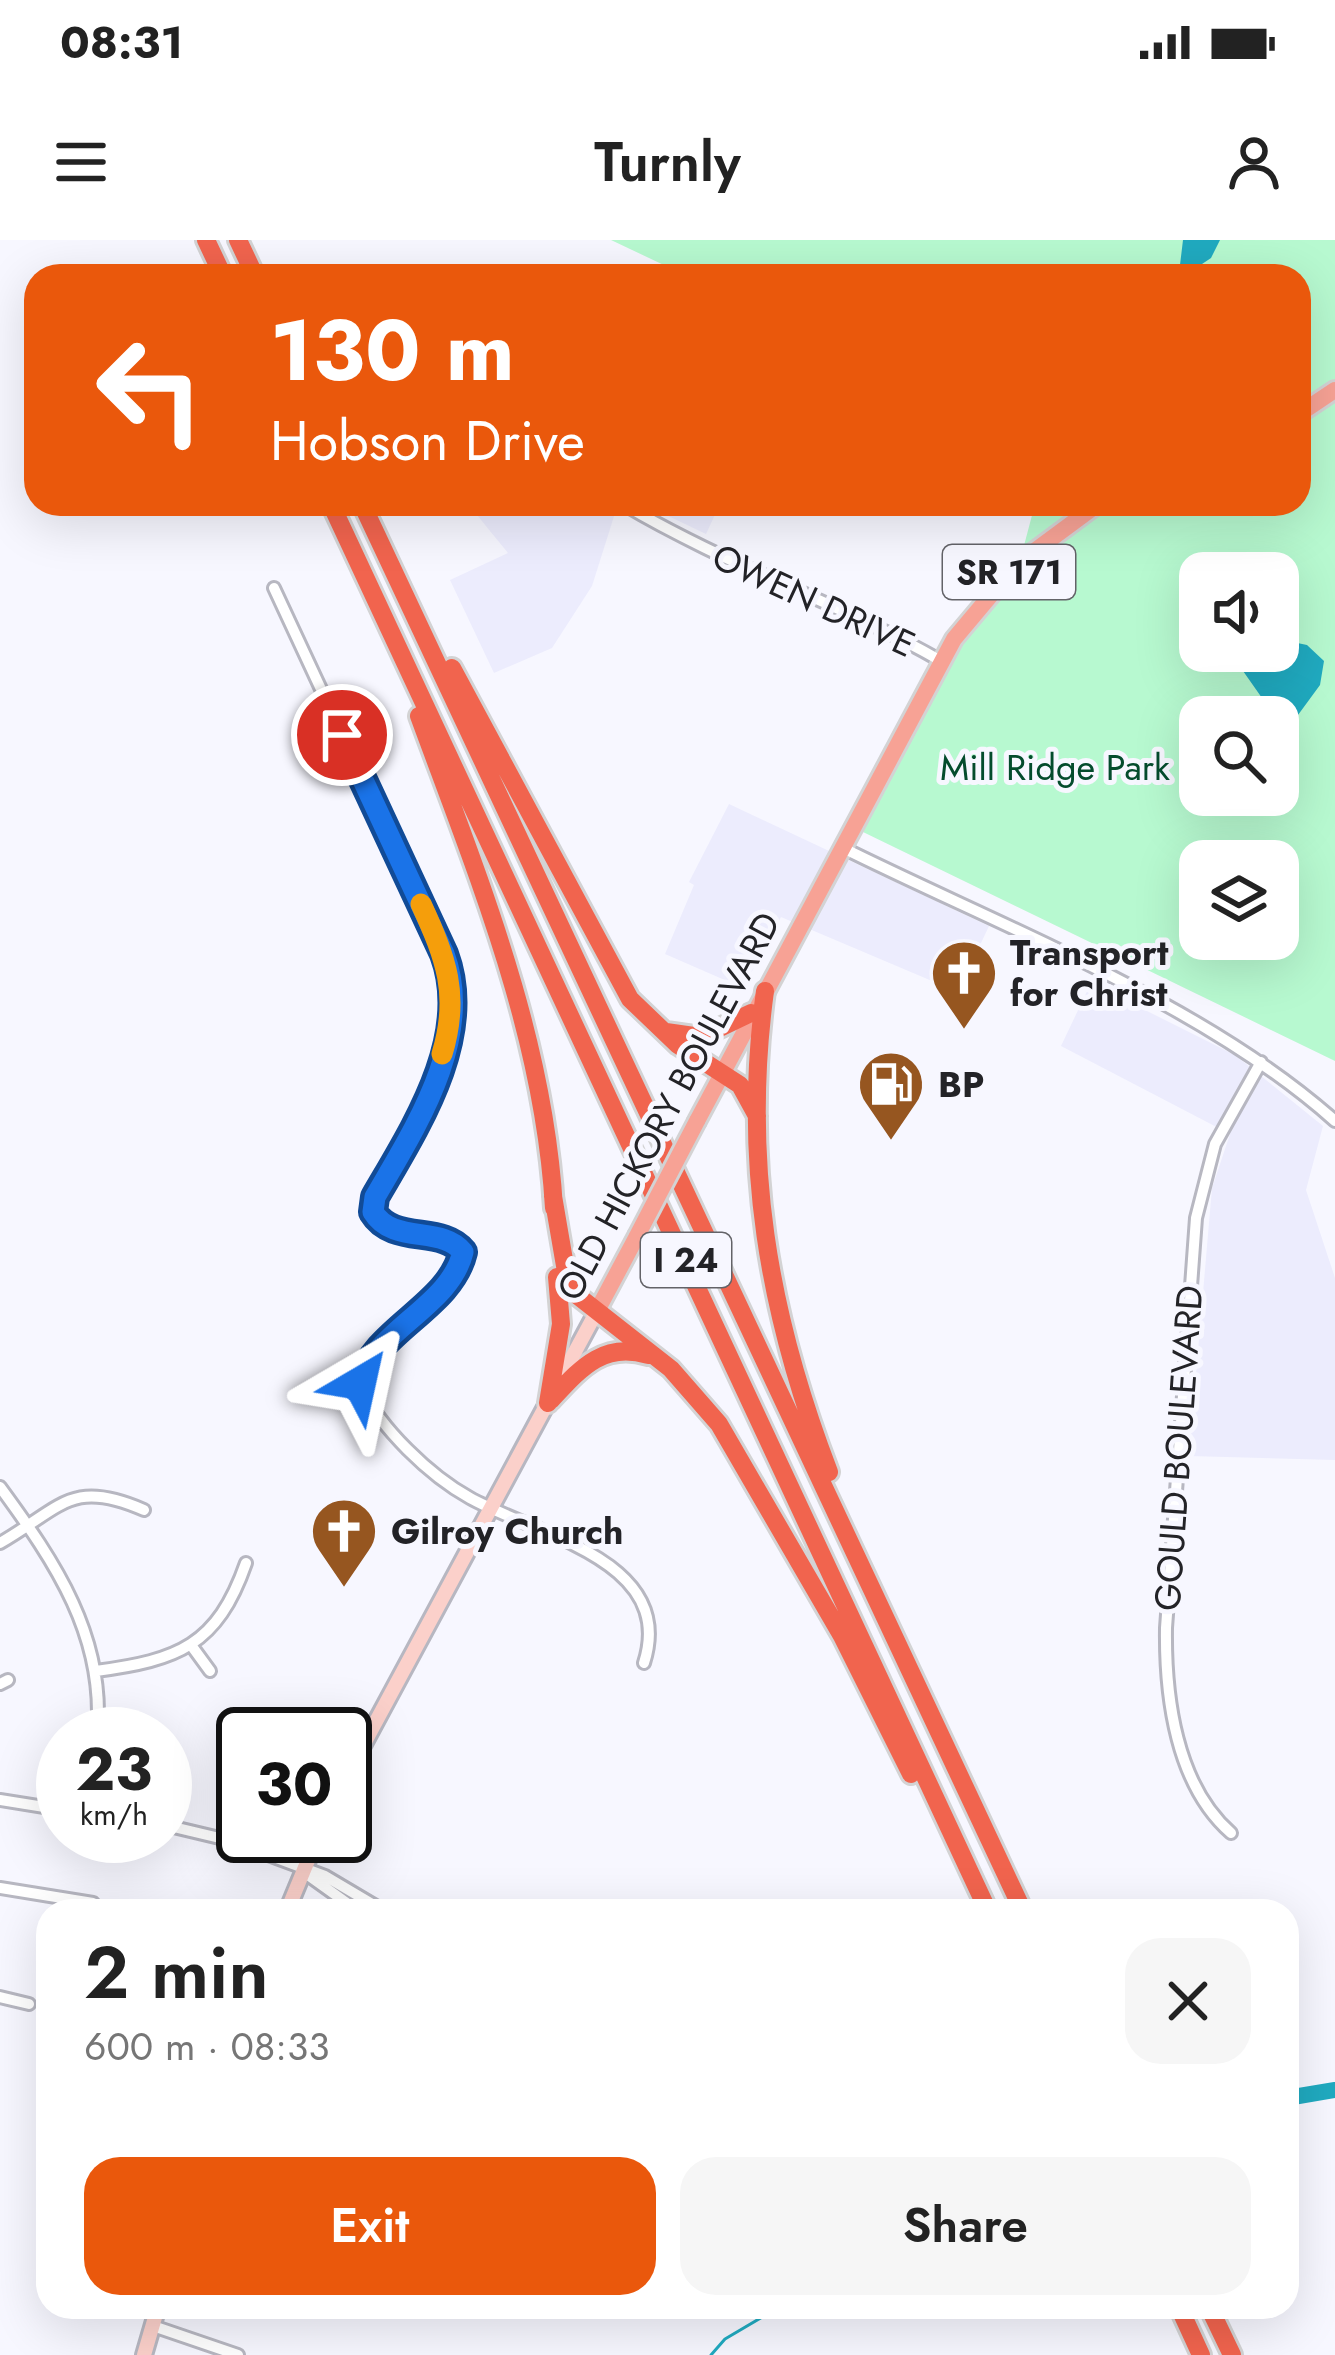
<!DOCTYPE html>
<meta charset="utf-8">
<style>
:root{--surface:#fff;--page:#f6f6f6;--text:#222;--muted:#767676;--accent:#ea580c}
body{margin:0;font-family:Jost,sans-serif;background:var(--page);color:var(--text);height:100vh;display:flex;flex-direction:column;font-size:45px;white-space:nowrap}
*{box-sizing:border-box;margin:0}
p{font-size:39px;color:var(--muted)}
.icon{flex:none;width:66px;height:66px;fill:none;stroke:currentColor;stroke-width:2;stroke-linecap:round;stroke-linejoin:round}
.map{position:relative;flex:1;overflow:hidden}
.side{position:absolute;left:36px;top:1659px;width:1263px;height:420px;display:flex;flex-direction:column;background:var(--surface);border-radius:36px;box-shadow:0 12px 48px #0002}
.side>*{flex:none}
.banner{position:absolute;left:24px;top:24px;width:1287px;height:252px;border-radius:36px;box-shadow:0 12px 48px #0002;background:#ea580c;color:#fff;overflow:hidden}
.buttons{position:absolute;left:1179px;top:312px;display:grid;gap:24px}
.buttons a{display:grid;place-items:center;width:120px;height:120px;border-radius:24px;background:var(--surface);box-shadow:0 12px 48px #0002;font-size:60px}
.speed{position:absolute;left:36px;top:1467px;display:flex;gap:24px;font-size:60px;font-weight:700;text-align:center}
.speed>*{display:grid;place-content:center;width:156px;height:156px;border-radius:50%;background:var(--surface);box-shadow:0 12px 48px #0002;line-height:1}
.speed small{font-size:30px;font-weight:400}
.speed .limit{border:6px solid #111;border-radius:18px;background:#fff;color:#111}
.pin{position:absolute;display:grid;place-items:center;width:102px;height:102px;color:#fff;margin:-51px;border:6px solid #fff;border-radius:50%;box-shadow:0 3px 12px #0007}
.me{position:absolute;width:132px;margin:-66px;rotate:36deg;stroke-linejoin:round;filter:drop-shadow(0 0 9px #0008)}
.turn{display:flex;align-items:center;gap:42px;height:252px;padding:0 48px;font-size:54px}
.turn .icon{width:156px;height:156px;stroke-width:2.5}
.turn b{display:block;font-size:84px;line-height:102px}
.round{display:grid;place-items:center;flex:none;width:126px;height:126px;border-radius:36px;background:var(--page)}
.headline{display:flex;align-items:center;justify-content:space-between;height:204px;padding:0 48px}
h1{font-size:72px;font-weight:600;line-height:90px}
.cta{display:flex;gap:24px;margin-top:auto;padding:24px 48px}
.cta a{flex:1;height:138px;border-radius:36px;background:var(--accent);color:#fff;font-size:48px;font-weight:600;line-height:138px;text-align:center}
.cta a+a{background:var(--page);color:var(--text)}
.status{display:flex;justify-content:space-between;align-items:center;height:84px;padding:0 60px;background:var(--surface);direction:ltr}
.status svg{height:33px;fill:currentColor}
header{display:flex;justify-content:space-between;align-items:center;height:156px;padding:0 48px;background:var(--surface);font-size:54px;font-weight:600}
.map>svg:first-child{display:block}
.built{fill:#ececfd}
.green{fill:#b7f9d0;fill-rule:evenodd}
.water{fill:#20aac0}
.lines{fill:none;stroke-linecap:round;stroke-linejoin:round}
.stream{stroke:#20aac0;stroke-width:3}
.river{stroke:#20aac0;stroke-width:16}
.minor-casing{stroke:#b7b7c1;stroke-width:16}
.secondary-casing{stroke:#b7b7c1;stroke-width:20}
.primary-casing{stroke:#d3d3d4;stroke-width:22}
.motorway-casing{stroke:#d3d3d4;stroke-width:24}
.minor{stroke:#fff;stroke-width:10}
.secondary{stroke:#fbd0ca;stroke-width:14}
.primary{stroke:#f7a295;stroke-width:16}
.motorway{stroke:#f1644e;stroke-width:18}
.primary-bridge-casing{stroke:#d3d3d4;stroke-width:22;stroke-linecap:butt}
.primary-bridge{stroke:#f7a295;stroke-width:16}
.route-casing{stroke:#114b97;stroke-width:30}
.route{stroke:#1a73e8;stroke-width:21}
.slow{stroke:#f59e0b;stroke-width:21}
.labels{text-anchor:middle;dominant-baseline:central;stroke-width:10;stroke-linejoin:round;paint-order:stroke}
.shield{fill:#f7f7ff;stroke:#636368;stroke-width:3}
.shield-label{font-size:33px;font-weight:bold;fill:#232327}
.street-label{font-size:36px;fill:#232327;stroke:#f7f7ff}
.park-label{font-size:36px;fill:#044c2d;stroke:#f7f7ff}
.poi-label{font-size:36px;font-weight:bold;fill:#232327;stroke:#f7f7ff;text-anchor:start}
</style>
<div class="status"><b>08:31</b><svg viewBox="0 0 49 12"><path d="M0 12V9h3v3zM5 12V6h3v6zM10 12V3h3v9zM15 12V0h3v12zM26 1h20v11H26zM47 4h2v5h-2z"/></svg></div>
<header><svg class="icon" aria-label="menu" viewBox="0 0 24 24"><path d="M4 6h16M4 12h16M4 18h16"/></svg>Turnly<svg class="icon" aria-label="person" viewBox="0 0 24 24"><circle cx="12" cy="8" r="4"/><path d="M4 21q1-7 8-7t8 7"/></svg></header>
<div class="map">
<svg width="1335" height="2115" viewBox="0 0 1335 2115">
<rect width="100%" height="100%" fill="#f7f7ff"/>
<path class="built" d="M468,264H608L616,270L592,346L552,408L494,433L450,340L508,313Z
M643,264H720L706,294Z
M729,564L989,686L958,752L781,677L743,748L665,714L694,645L689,642Z
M1091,743L1235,815L1323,886L1306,950L1335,1038V1220L1189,1216L1212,948L1230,894L1061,806Z"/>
<path class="green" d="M611,0H1335V821L863,592L964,393L1017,332L1035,264H1299V36H687ZM1200,333H1278V411H1200ZM1200,477H1278V555H1200ZM1200,621H1278V699H1200Z"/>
<path class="water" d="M1183,0H1220L1211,18L1190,32L1180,25Z
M1278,399L1307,405L1324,421L1320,445L1298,475H1274L1229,411H1278Z"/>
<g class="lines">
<path class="stream" d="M711,2115L725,2099L779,2067"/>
<path class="river" d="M1287,1858L1335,1850"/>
<g class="minor-casing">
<path id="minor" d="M623,264C725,325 838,362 941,421
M274,348L444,714C466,773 438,849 408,903C397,924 377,945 373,969L377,979L394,989L455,1003L463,1014C448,1055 358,1111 361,1147C380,1188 430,1236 470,1258C536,1295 677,1320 644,1423
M841,607C1002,687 1203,763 1335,881
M0,1247C55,1322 106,1397 97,1494
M0,1303C61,1268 71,1238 144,1270
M191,1405L210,1431
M96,1431C178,1420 217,1406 246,1323
M0,1444L8,1440
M0,1560L63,1570
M165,1585L228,1600L325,1636L384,1671
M1231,1593C1176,1545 1165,1457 1166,1388L1196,978L1215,904L1261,822
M305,1633L358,1671
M0,1648L93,1663
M0,1757L29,1764
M153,2086L238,2115"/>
</g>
<g class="secondary-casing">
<path id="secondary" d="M345,1539L598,1069
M287,1671L318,1596
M144,2115L158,2067"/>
</g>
<g class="primary-casing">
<path id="primary" d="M1299,174L1335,150
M697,881L954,399L1017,324L1098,264
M598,1069L637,996"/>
</g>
<g class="motorway-casing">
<path id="motorway" d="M206,0L223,36
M238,0L255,36
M331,264L988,1671
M362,264L1023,1671
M452,428L630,759L678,805L740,845L757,876
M419,476C478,637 544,795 554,968
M765,751C742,920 768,1073 829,1232
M666,792L701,797L751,773
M553,956L569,1049L671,1129L719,1184L842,1396L911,1534
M551,1160C580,1129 603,1101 648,1115
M548,1163L561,1084L557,1037
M1179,2067L1201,2115
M1209,2067L1232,2115"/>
</g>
<use href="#minor" class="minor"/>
<use href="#secondary" class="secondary"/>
<use href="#primary" class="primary"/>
<use href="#motorway" class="motorway"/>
<g class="primary-bridge-casing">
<path id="primary-bridge" d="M637,996L697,881"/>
</g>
<use href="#primary-bridge" class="primary-bridge"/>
</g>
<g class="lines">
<g class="route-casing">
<path id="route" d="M342,495L444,714C475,797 415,888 375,957L373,972C393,1005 442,985 463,1012C450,1067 375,1089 360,1143"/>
</g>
<use href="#route" class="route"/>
<path class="slow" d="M421,664C446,718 460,755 442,814"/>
</g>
<defs>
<g id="church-pin" transform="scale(3.45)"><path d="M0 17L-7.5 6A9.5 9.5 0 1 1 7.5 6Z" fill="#965620" stroke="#f7f7ff"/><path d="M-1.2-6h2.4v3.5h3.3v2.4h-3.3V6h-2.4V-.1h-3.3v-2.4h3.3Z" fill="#fff"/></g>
<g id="fuel-pin" transform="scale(3.45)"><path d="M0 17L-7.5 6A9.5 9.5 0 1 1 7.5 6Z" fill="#965620" stroke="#f7f7ff"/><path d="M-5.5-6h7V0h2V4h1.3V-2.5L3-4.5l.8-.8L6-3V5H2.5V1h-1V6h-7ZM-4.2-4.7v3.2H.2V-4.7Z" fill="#fff"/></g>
</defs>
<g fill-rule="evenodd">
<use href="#church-pin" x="964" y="733"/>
<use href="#fuel-pin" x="891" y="844"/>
<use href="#church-pin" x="344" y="1291"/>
</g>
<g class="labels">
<g class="shield">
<rect x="943" y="305" width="132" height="54" rx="9"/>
<rect x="641" y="993" width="90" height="54" rx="9"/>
</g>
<g class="shield-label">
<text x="1009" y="332">SR 171</text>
<text x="686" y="1020">I 24</text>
</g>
<g class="street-label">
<text transform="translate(814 360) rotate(25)">OWEN DRIVE</text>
<text transform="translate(668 866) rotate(-62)">OLD HICKORY BOULEVARD</text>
<text transform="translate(1178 1208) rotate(-86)">GOULD BOULEVARD</text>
</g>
<g class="park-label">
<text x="1055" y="527">Mill Ridge Park</text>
</g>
<g class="poi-label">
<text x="1010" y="712">Transport<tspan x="1010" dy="41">for Christ</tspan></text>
<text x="938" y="844">BP</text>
<text x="391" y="1291">Gilroy Church</text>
</g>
</g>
</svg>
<div class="buttons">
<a><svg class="icon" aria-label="sound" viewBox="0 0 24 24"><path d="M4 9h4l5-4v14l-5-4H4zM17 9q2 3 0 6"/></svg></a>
<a><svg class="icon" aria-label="search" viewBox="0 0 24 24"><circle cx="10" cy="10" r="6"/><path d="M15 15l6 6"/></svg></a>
<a><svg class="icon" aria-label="layers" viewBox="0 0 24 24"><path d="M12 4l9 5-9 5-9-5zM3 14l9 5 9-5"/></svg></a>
</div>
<div class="speed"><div>23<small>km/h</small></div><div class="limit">30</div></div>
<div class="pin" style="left:342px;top:495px;background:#d93025"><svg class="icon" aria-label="arrive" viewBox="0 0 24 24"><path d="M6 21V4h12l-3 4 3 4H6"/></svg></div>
<svg class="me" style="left:360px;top:1143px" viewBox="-20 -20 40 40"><path d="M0-17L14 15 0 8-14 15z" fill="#1a73e8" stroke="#fff" stroke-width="4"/></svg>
<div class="banner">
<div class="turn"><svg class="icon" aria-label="left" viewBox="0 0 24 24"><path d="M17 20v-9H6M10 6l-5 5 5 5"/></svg><div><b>130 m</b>Hobson Drive</div></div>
</div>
<section class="side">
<div class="headline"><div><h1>2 min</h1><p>600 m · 08:33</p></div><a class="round"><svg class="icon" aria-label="close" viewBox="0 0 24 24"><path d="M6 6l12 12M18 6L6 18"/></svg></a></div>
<div class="cta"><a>Exit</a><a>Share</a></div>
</section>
</div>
